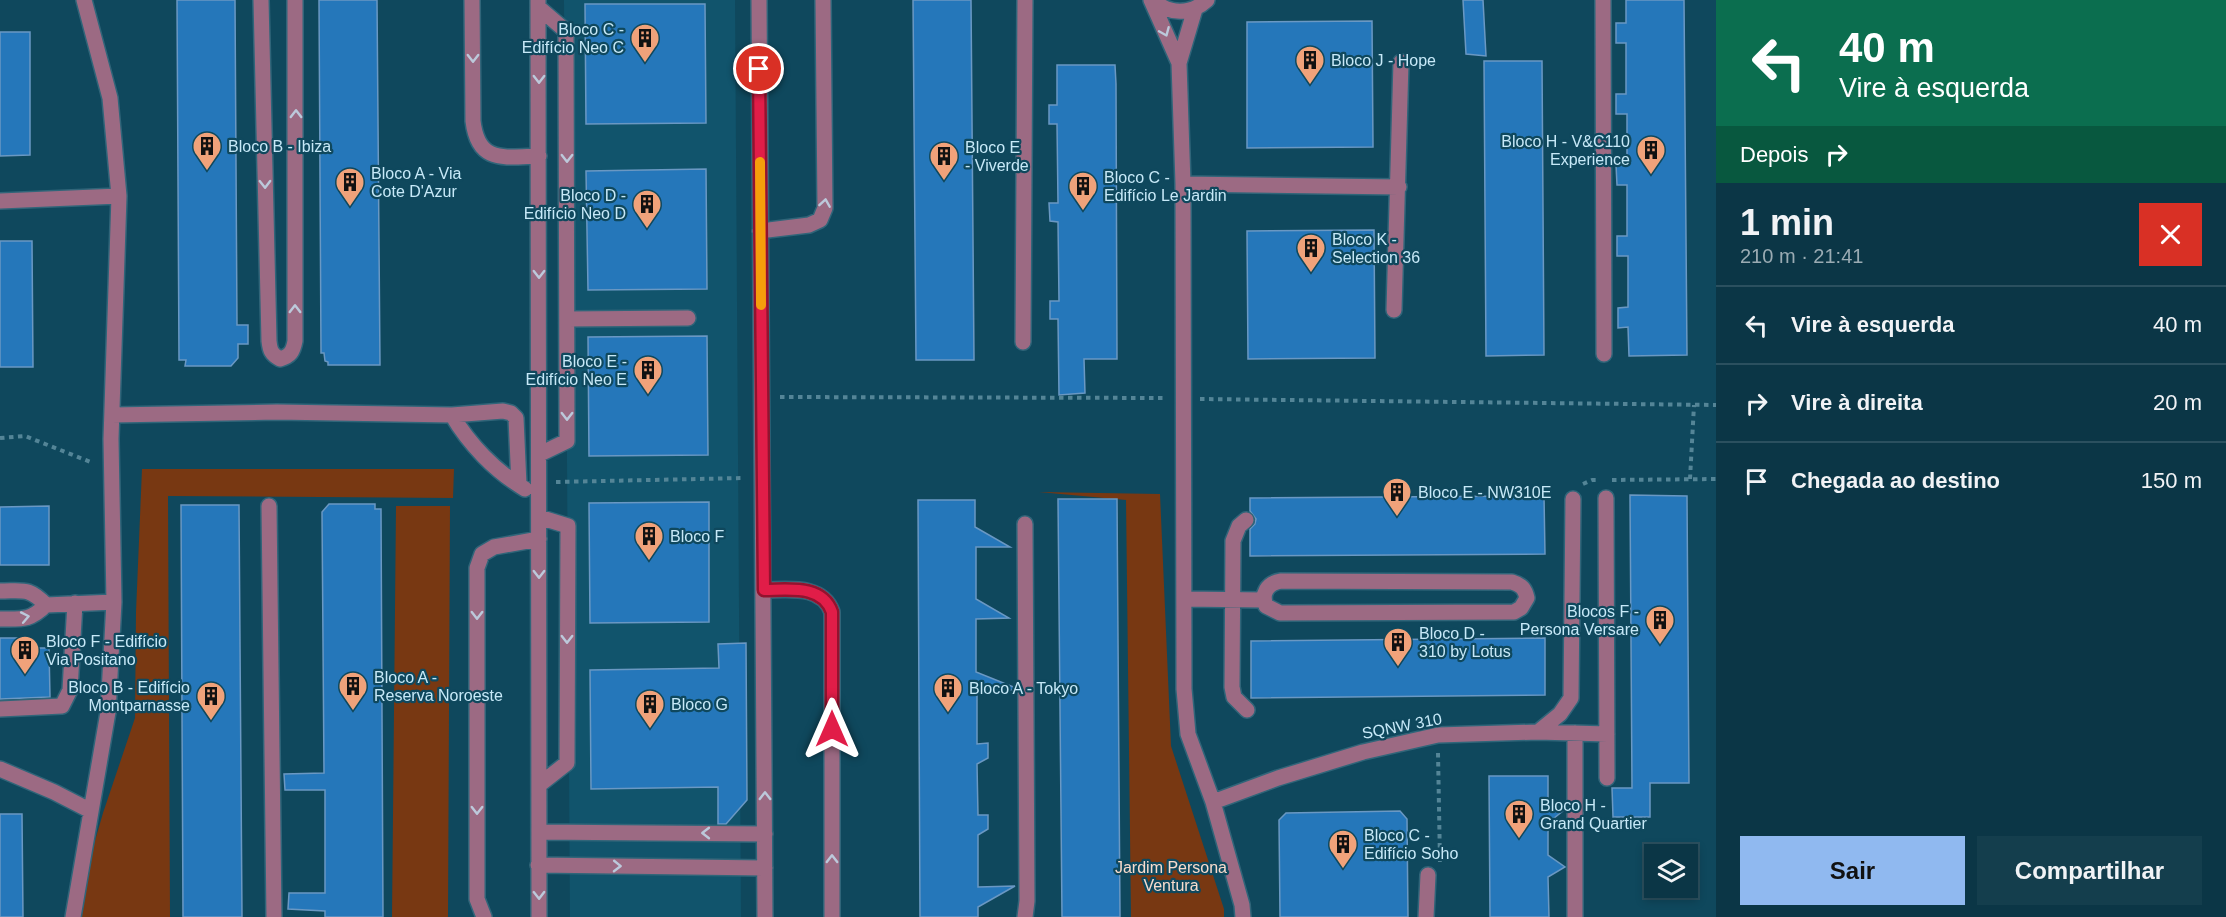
<!DOCTYPE html>
<html lang="pt">
<meta charset="utf-8">
<style>
:root{--surface:#0b3646;--page:#143e4d;--text:#f1f3f6;--muted:#9aabb3;--line:#2b505f;--accent:#90b9f0}
body{margin:0;font-family:Arial,sans-serif;background:var(--page);color:var(--text);height:100vh;display:flex;flex-direction:column;font-size:22px;white-space:nowrap}
*{box-sizing:border-box;margin:0}
p{font-size:20px;color:var(--muted)}
.icon{flex:none;width:33px;height:33px;fill:none;stroke:currentColor;stroke-width:2;stroke-linecap:round;stroke-linejoin:round}
.map{position:relative;flex:1;overflow:hidden}
.sheet{display:flex;flex-direction:column;background:var(--surface);width:510px}
.sheet>*{flex:none}
.hud{background:#0b6e4f;color:#fff;overflow:hidden}
.fabs{position:absolute;left:1644px;top:844px;display:grid;gap:12px}
.fabs a{display:grid;place-items:center;width:54px;height:54px;border-radius:0px;background:var(--surface);box-shadow:0 3px 9px #0003,0 0 0 2px var(--line);font-size:30px}
.pin{position:absolute;display:grid;place-items:center;width:51px;height:51px;color:#fff;margin:-26px;border:3px solid #fff;border-radius:50%;box-shadow:0 2px 6px #0007}
.me{position:absolute;width:66px;margin:-33px;rotate:0deg;stroke-linejoin:round;filter:drop-shadow(0 0 4px #0008)}
.turn{display:flex;align-items:center;gap:21px;height:126px;padding:0 24px;font-size:27px}
.turn .icon{width:78px;height:78px;stroke-width:2.5}
.turn b{display:block;font-size:42px;line-height:51px}
.then{display:flex;align-items:center;height:57px;padding:0 24px;background:#0003;gap:12px;font-size:22px}
.round{display:grid;place-items:center;flex:none;width:63px;height:63px;border-radius:0px;background:var(--page)}
.summary{display:flex;align-items:center;justify-content:space-between;height:102px;padding:0 24px}
h1{font-size:36px;font-weight:700;line-height:45px}
.cta{display:flex;gap:12px;margin-top:auto;padding:12px 24px}
.cta a{flex:1;height:69px;border-radius:0px;background:var(--accent);color:#111;font-size:24px;font-weight:700;line-height:69px;text-align:center}
.cta a+a{background:var(--page);color:var(--text)}
ul{padding:0;list-style:none}
li{display:flex;align-items:center;gap:18px;height:78px;padding:0 24px;border-top:2px solid var(--line)}
li div{flex:1}
li b{display:block;font-size:22px}
li em{font-style:normal}
main{display:flex;flex:1;min-height:0}
.map>svg:first-child{display:block}
.built{fill:#11546c}
.green{fill:#783812}
.building{fill:#2577ba;stroke:#6a98c3;stroke-width:1.5}
.lines{fill:none;stroke-linecap:round;stroke-linejoin:round}
.minor-casing{stroke:#306579;stroke-width:18}
.path{stroke:#548597;stroke-width:4;stroke-dasharray:4.5 4.5;stroke-linecap:butt}
.minor{stroke:#9c6a83;stroke-width:15}
.oneway{stroke:#bcc9db}
.route-casing{stroke:#92132f;stroke-width:15}
.route{stroke:#e11d48;stroke-width:10}
.slow{stroke:#f59e0b;stroke-width:10}
.labels{text-anchor:middle;dominant-baseline:central;stroke-width:4.5;stroke-linejoin:round;paint-order:stroke}
.poi-label{font-size:16px;fill:#c7e9f8;stroke:#0f485d;text-anchor:start}
.street-label{font-size:16px;fill:#c7e9f8;stroke:#0f485d}
.park-label{font-size:16px;fill:#f9dccd;stroke:#0f485d}
</style>
<main>
<div class="map">
<svg width="1716" height="917" viewBox="0 0 1716 917">
<rect width="100%" height="100%" fill="#0f485d"/>
<path class="built" d="M564,0H735L741,917H570Z"/>
<path class="green" d="M142,469H454L453,498L168,496L170,917H73L103,813L135,718L136,612Z
M1039,492L1160,494L1171,746L1224,909V917H1131L1126,500Z
M396,506H450L448,917H392Z"/>
<path class="building" d="M177,0H235L237,325H248V344H238V358L231,366H185L186,360H179Z
M319,0H377L380,365H328V362L325,361L324,353H321Z
M913,0H971L974,360H916Z
M1463,0H1483L1486,56L1466,54Z
M1626,0H1684L1687,355L1629,356L1628,327L1618,328V308L1628,307V256H1617V236H1627V185H1617L1616,165H1627V114H1616V94H1626V43H1616V23H1626Z
M585,4H705L706,123L586,124Z
M1372,21L1373,147L1247,148V22Z
M0,32H30V155L0,156Z
M1484,61H1542L1544,355L1486,356Z
M1057,65H1115L1116,84L1117,359H1084L1085,393L1059,395L1058,319H1050V301H1059L1058,222L1050,221L1049,203H1058L1057,124H1049V105H1057Z
M706,169L707,289L588,290L586,171Z
M1374,230L1375,358L1248,359L1247,231Z
M0,241H32L33,367H0Z
M707,336L708,455L589,456L588,337Z
M1630,495L1687,496L1689,783H1650V817H1613L1612,788H1632Z
M1544,496L1545,554L1250,556V529L1255,524L1256,519L1250,511V498Z
M1058,499H1117L1120,917H1062Z
M918,500H975V527L1010,547H976V599L1009,618L976,619V672L1016,688V690H977V744L988,743V758L977,764L978,815H988V829L978,835V887L1015,886L978,907V917H920Z
M709,502V622L590,623L589,503Z
M329,504H375V509H381L383,917H325V911L288,909L289,893H325V790H285L284,774L324,773L322,512Z
M181,505H239L242,917H183Z
M49,506V565H0V507Z
M0,638H18V648H49L50,697L0,699Z
M1545,638V695L1251,698V641Z
M746,643L747,800L726,824H718V787L591,789L590,670L719,668L718,644Z
M1489,776H1548V798L1564,810L1548,823V855L1565,867L1548,877L1549,917H1490Z
M1400,811L1407,819L1408,917H1280L1279,820L1286,813Z
M0,814H22L23,917H0Z"/>
<g class="lines">
<g class="minor-casing">
<path id="minor" d="M261,0L269,341C270,350 271,354 280,359C290,356 293,352 295,341V0
M472,0L473,121C478,164 504,157 539,156
M538,0L539,917
M759,0L765,917
M1151,0L1179,63
M1153,0C1169,15 1191,15 1207,0
M1603,0L1604,354
M538,7L566,31L567,441L540,454
M1195,9L1179,63L1183,184L1184,689L1188,734L1213,802L1242,905L1243,917
M1183,184L1399,187
M0,201L119,196
M760,231L809,225L820,220L825,208L823,0
M1394,310L1401,62
M567,319L688,318
M1023,342L1025,0
M112,415L277,412L452,415L503,411L511,413L516,418L519,485
M452,415C469,444 495,471 525,489
M1606,498L1607,778
M269,506L274,917
M1246,520L1239,526L1233,541L1232,687L1234,697L1247,710
M1281,581L1512,582C1522,585 1525,589 1527,598L1521,608L1514,612L1280,613L1266,606C1261,594 1267,583 1281,581Z
M764,590C788,590 822,584 832,612V917
M0,591C23,591 29,587 46,605
M1184,599L1263,600
M0,619C22,619 30,621 46,605L114,602
M0,709L62,706L70,690L75,603
M1538,732L1560,714L1571,698L1573,499
M1575,733V917
M0,769L54,792L91,811
M539,785L567,763L568,526L539,517
M1213,802L1278,778L1363,752L1438,735L1538,732L1607,734
M539,832L765,834
M538,865L765,868
M73,917L108,712L114,602L111,439L119,196L110,98L84,0
M484,917L477,899V568L482,554L494,547L539,539
M1025,917L1027,901L1025,524
M1426,917L1428,875"/>
</g>
<path class="path" d="M780,397L1166,398
M1200,399L1716,405
M0,438L25,436L93,463
M1690,479L1694,405
M1612,480L1716,479
M556,482L744,478
M1583,484L1592,480H1598
M1438,753L1440,862"/>
<use href="#minor" class="minor"/>
</g>
<defs><path id="oneway-chevron" d="M-2-3.5L2.5 0L-2 3.5" fill="none" stroke-width="1.6" stroke-linecap="round" stroke-linejoin="round" transform="scale(1.5)"/></defs>
<g class="oneway">
<use href="#oneway-chevron" transform="translate(1165 32) rotate(67)"/>
<use href="#oneway-chevron" transform="translate(473 58) rotate(90)"/>
<use href="#oneway-chevron" transform="translate(539 79) rotate(90)"/>
<use href="#oneway-chevron" transform="translate(296 114) rotate(-90)"/>
<use href="#oneway-chevron" transform="translate(567 158) rotate(90)"/>
<use href="#oneway-chevron" transform="translate(265 184) rotate(89)"/>
<use href="#oneway-chevron" transform="translate(825 203) rotate(-81)"/>
<use href="#oneway-chevron" transform="translate(539 274) rotate(90)"/>
<use href="#oneway-chevron" transform="translate(295 309) rotate(-90)"/>
<use href="#oneway-chevron" transform="translate(567 416) rotate(90)"/>
<use href="#oneway-chevron" transform="translate(539 574) rotate(90)"/>
<use href="#oneway-chevron" transform="translate(477 615) rotate(90)"/>
<use href="#oneway-chevron" transform="translate(25 617) rotate(-11)"/>
<use href="#oneway-chevron" transform="translate(567 639) rotate(90)"/>
<use href="#oneway-chevron" transform="translate(765 796) rotate(-90)"/>
<use href="#oneway-chevron" transform="translate(477 810) rotate(90)"/>
<use href="#oneway-chevron" transform="translate(706 833) rotate(-180)"/>
<use href="#oneway-chevron" transform="translate(832 859) rotate(-90)"/>
<use href="#oneway-chevron" transform="translate(617 866) rotate(1)"/>
<use href="#oneway-chevron" transform="translate(539 895) rotate(89)"/>
</g>
<g class="lines">
<g class="route-casing">
<path id="route" d="M759,69L764,590C788,590 822,584 832,612V729"/>
</g>
<use href="#route" class="route"/>
<path class="slow" d="M760,162L761,305"/>
</g>
<defs>
<g id="building-pin" transform="scale(1.5)"><path d="M0 17L-7.5 6A9.5 9.5 0 1 1 7.5 6Z" fill="#f0a27a" stroke="#0f485d"/><path d="M-4-6H4V6H1V3H-1V6H-4ZM-2.5-4.3h1.7v1.8h-1.7ZM.8-4.3h1.7v1.8H.8ZM-2.5-1h1.7V.8h-1.7ZM.8-1h1.7V.8H.8Z" fill="#111"/></g>
</defs>
<g fill-rule="evenodd">
<use href="#building-pin" x="645" y="38"/>
<use href="#building-pin" x="1310" y="60"/>
<use href="#building-pin" x="207" y="146"/>
<use href="#building-pin" x="1651" y="150"/>
<use href="#building-pin" x="944" y="156"/>
<use href="#building-pin" x="350" y="182"/>
<use href="#building-pin" x="1083" y="186"/>
<use href="#building-pin" x="647" y="204"/>
<use href="#building-pin" x="1311" y="248"/>
<use href="#building-pin" x="648" y="370"/>
<use href="#building-pin" x="1397" y="492"/>
<use href="#building-pin" x="649" y="536"/>
<use href="#building-pin" x="1660" y="620"/>
<use href="#building-pin" x="1398" y="642"/>
<use href="#building-pin" x="25" y="650"/>
<use href="#building-pin" x="353" y="686"/>
<use href="#building-pin" x="948" y="688"/>
<use href="#building-pin" x="211" y="696"/>
<use href="#building-pin" x="650" y="704"/>
<use href="#building-pin" x="1519" y="814"/>
<use href="#building-pin" x="1343" y="844"/>
</g>
<g class="labels">
<g class="poi-label">
<text x="624" y="29" text-anchor="end">Bloco C -<tspan x="624" dy="18">Edifício Neo C</tspan></text>
<text x="1331" y="60">Bloco J - Hope</text>
<text x="1630" y="141" text-anchor="end">Bloco H - V&amp;C110<tspan x="1630" dy="18">Experience</tspan></text>
<text x="228" y="146">Bloco B - Ibiza</text>
<text x="965" y="147">Bloco E<tspan x="965" dy="18">- Viverde</tspan></text>
<text x="371" y="173">Bloco A - Via<tspan x="371" dy="18">Cote D'Azur</tspan></text>
<text x="1104" y="177">Bloco C -<tspan x="1104" dy="18">Edifício Le Jardin</tspan></text>
<text x="626" y="195" text-anchor="end">Bloco D -<tspan x="626" dy="18">Edifício Neo D</tspan></text>
<text x="1332" y="239">Bloco K -<tspan x="1332" dy="18">Selection 36</tspan></text>
<text x="627" y="361" text-anchor="end">Bloco E -<tspan x="627" dy="18">Edifício Neo E</tspan></text>
<text x="1418" y="492">Bloco E - NW310E</text>
<text x="670" y="536">Bloco F</text>
<text x="1639" y="611" text-anchor="end">Blocos F -<tspan x="1639" dy="18">Persona Versare</tspan></text>
<text x="1419" y="633">Bloco D -<tspan x="1419" dy="18">310 by Lotus</tspan></text>
<text x="46" y="641">Bloco F - Edifício<tspan x="46" dy="18">Via Positano</tspan></text>
<text x="374" y="677">Bloco A -<tspan x="374" dy="18">Reserva Noroeste</tspan></text>
<text x="190" y="687" text-anchor="end">Bloco B - Edifício<tspan x="190" dy="18">Montparnasse</tspan></text>
<text x="969" y="688">Bloco A - Tokyo</text>
<text x="671" y="704">Bloco G</text>
<text x="1540" y="805">Bloco H -<tspan x="1540" dy="18">Grand Quartier</tspan></text>
<text x="1364" y="835">Bloco C -<tspan x="1364" dy="18">Edifício Soho</tspan></text>
</g>
<g class="street-label">
<text transform="translate(1402 726) rotate(-11)">SQNW 310</text>
</g>
<g class="park-label">
<text x="1171" y="867">Jardim Persona<tspan x="1171" dy="18">Ventura</tspan></text>
</g>
</g>
</svg>
<div class="fabs">
<a><svg class="icon" aria-label="layers" viewBox="0 0 24 24"><path d="M12 4l9 5-9 5-9-5zM3 14l9 5 9-5"/></svg></a>
</div>
<div class="pin" style="left:759px;top:69px;background:#d93025"><svg class="icon" aria-label="arrive" viewBox="0 0 24 24"><path d="M6 21V4h12l-3 4 3 4H6"/></svg></div>
<svg class="me" style="left:832px;top:729px" viewBox="-20 -20 40 40"><path d="M0-17L14 15 0 8-14 15z" fill="#e11d48" stroke="#fff" stroke-width="4"/></svg>
</div>
<section class="sheet">
<div class="hud">
<div class="turn"><svg class="icon" aria-label="left" viewBox="0 0 24 24"><path d="M17 20v-9H6M10 6l-5 5 5 5"/></svg><div><b>40 m</b>Vire à esquerda</div></div>
<div class="then">Depois<svg class="icon" aria-label="right" viewBox="0 0 24 24"><path d="M7 20v-9h11M14 6l5 5-5 5"/></svg></div>
</div>
<div class="summary"><div><h1>1 min</h1><p>210 m · 21:41</p></div><a class="round" style="background:#d93025;color:#fff"><svg class="icon" aria-label="close" viewBox="0 0 24 24"><path d="M6 6l12 12M18 6L6 18"/></svg></a></div>
<ul>
<li><svg class="icon" aria-label="left" viewBox="0 0 24 24"><path d="M17 20v-9H6M10 6l-5 5 5 5"/></svg><div><b>Vire à esquerda</b></div><em>40 m</em></li>
<li><svg class="icon" aria-label="right" viewBox="0 0 24 24"><path d="M7 20v-9h11M14 6l5 5-5 5"/></svg><div><b>Vire à direita</b></div><em>20 m</em></li>
<li><svg class="icon" aria-label="arrive" viewBox="0 0 24 24"><path d="M6 21V4h12l-3 4 3 4H6"/></svg><div><b>Chegada ao destino</b></div><em>150 m</em></li>
</ul>
<div class="cta"><a>Sair</a><a>Compartilhar</a></div>
</section>
</main>
